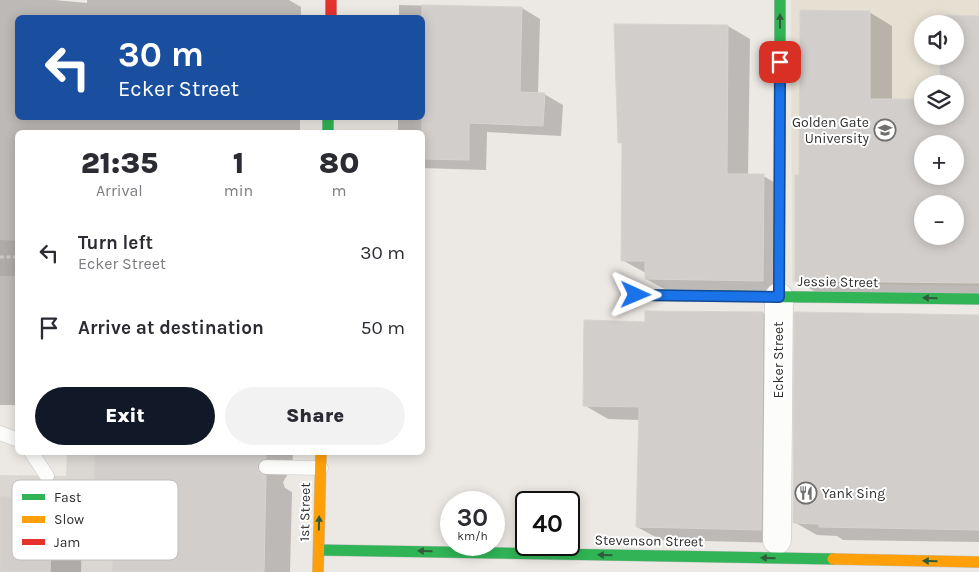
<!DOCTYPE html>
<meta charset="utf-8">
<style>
:root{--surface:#fff;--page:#f2f2f3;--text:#2b2b33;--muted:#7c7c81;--accent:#111827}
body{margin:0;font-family:Karla,sans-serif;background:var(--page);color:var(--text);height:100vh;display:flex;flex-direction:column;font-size:19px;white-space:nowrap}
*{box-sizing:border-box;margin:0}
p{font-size:16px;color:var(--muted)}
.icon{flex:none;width:28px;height:28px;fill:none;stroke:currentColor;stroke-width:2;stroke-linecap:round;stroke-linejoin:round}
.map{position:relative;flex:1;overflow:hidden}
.sheet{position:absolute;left:15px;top:130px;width:410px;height:325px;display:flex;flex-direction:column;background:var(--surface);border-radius:8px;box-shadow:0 2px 12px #0003}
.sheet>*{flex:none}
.guide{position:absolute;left:15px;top:15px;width:410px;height:105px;border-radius:8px;box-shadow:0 2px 12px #0003;background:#1a4fa0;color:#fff;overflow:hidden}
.buttons{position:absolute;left:914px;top:15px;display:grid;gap:10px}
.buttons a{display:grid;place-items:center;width:50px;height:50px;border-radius:50%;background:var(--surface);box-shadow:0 2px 12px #0003;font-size:25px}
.speed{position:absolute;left:440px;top:491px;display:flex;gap:10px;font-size:25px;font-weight:700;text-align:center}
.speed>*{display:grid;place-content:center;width:65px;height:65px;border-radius:50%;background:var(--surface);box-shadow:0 2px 12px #0003;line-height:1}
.speed small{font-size:12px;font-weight:400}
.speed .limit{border:2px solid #111;border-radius:8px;background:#fff;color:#111}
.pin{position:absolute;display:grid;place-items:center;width:42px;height:42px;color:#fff;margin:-21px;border-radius:10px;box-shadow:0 2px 8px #0006}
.me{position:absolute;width:55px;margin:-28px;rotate:91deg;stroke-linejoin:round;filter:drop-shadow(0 0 4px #0008)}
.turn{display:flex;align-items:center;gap:18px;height:105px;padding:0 20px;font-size:22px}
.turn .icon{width:65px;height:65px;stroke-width:2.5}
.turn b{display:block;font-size:35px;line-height:42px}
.eta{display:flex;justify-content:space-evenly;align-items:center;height:85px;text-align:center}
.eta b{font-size:30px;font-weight:800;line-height:35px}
.action{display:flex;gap:10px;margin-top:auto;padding:10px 20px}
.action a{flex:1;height:58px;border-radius:30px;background:var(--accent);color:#fff;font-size:20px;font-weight:800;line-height:58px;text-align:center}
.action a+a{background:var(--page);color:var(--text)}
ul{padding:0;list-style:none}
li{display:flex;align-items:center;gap:15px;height:75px;padding:0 20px}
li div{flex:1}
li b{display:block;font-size:19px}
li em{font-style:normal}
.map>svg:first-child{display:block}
.education{fill:#e6e0d3;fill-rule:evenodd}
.plaza{fill:#dad6d2}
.shadow{fill:#0003;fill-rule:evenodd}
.building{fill:#d1cecb;stroke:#d7d4d0;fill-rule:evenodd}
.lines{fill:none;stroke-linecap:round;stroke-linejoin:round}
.lane-casing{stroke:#c5c4c5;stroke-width:15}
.street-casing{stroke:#c5c4c5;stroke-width:29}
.fast-casing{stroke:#c5c4c5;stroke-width:12}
.slow-casing{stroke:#c5c4c5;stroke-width:12}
.jam-casing{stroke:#c5c4c5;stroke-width:12}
.path{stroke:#c9c9c8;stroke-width:3;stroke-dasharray:4 2.5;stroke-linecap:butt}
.lane{stroke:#fcfcfb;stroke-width:14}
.street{stroke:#fcfcfb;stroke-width:28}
.fast{stroke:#30b455;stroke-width:11}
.slow{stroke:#ff9f0a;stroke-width:11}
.jam{stroke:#e5322d;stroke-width:11}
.oneway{fill:#2f5d3c}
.route-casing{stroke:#114b97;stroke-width:12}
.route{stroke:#1a73e8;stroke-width:9}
.labels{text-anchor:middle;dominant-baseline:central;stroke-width:4;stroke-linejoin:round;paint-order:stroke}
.poi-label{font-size:14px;fill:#2e2e2e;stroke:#fff;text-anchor:end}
.street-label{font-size:14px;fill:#2e2e2e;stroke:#fff}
.key{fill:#fff;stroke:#c0c0c0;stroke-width:1}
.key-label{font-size:14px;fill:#2e2e2e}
</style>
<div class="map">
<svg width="979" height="572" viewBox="0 0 979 572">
<rect width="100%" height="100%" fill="#ece8e4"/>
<path class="education" d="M791,0H979V286L792,283ZM922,24H955V56H922ZM922,84H955V116H922ZM922,144H955V176H922ZM922,204H955V236H922Z"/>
<path class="plaza" d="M0,240L17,241V276H0Z
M67,453H94V480H113L112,572H50L52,497L0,496V475L66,476Z"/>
<path class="shadow" d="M0,0H54L87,3V0H289L301,7V18H18V118H300V132H18V405H0Z
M399,5L522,8L540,19L538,94H544L563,105L561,136L487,132L486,170L422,168V132H398V118H422V18H399Z
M869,12L892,26V100H922V116H955V56L979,17V296L819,294L796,280L800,176ZM922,144H955V176H922ZM922,204H955V236H922Z
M615,25L728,26L750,39L748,175L763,176L785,188V293L668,291L646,279V273L622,260L623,144L619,142Z
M763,313L787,327L785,543L661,540L637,527L640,420L608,419L584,405L646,323Z
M979,316V542L843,540L837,536L817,535L794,522Z
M96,452H293L292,473L288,474L283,482L285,488L292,492L290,572H113L114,491L95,479Z
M0,497L51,498L82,516L81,572H0Z"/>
<path class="building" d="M422,5L522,7L520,92L545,93L543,126L469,123V160L422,159Z
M800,10L870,11V99H922V116H955V84H940V56H955V24H940V15L979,16V283L795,281V175H799ZM922,144H955V176H922ZM922,204H955V236H922Z
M614,24L728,25L727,174H764L763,281L645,279V261H621L622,143H618Z
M645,311L763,312L761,530L636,527L639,407L583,406L584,320L645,322Z
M794,312L979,315V530L819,527V524L793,523Z
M94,452H266V458L261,460L257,466L259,472L266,476L264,572H112L113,480H94Z
M0,496L52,497L50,572H0Z"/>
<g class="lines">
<g class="lane-casing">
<path id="lane" d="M0,433L18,440
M31,452L47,476
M266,467L321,468"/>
</g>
<g class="street-casing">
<path id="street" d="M777,540L779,297"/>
</g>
<g class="fast-casing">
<path id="fast" d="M780,93V0
M328,118V132
M636,295L979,299
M319,550L833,559"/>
</g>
<g class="slow-casing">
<path id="slow" d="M833,559L979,562
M318,572L321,452"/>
</g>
<g class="jam-casing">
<path id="jam" d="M331,0V18
M779,297L780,93"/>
</g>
<path class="path" d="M0,257H18"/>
<use href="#lane" class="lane"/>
<use href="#street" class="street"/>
<use href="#fast" class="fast"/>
<use href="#slow" class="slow"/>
<use href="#jam" class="jam"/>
</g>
<defs><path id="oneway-solid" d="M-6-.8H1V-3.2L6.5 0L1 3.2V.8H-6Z" transform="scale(1.25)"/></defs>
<g class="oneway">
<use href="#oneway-solid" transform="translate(780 21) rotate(-90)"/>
<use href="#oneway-solid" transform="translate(930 298) rotate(-179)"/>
<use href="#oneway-solid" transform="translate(319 523) rotate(-89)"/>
<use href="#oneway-solid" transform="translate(425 551) rotate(-179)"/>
<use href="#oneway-solid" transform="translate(605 555) rotate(-179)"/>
<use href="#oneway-solid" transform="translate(768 558) rotate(-178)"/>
<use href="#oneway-solid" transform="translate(930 561) rotate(-179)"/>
</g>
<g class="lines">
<g class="route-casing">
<path id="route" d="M636,295L779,297L780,62"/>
</g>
<use href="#route" class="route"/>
</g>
<defs>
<g id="university-ring" transform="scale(1.125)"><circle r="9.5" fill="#fff" stroke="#706f6e" stroke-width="1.5"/><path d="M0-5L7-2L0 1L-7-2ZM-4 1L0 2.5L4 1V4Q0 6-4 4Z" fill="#706f6e"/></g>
<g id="restaurant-ring" transform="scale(1.125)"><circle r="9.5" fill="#fff" stroke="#706f6e" stroke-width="1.5"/><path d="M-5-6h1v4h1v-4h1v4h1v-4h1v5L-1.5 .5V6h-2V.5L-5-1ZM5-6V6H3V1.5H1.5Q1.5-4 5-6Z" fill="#706f6e"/></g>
</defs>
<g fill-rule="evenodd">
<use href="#university-ring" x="885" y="130"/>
<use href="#restaurant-ring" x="806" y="493"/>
</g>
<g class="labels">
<g class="poi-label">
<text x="869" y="122">Golden Gate<tspan x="869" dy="16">University</tspan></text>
<text x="822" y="493" text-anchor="start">Yank Sing</text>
</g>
<g class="street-label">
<text transform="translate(838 282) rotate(1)">Jessie Street</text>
<text transform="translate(778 360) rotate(-90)">Ecker Street</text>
<text transform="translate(305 512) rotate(-89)">1st Street</text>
<text transform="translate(649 541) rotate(1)">Stevenson Street</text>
</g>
</g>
<rect x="12" y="480" width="166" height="80" rx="8" class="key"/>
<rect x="22" y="494" width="23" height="6" fill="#30b455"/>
<rect x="22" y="516" width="23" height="7" fill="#ff9f0a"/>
<rect x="22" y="539" width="23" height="6" fill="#e5322d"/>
<g class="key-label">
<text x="54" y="502">Fast</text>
<text x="54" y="524">Slow</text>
<text x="54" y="547">Jam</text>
</g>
</svg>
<div class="buttons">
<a><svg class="icon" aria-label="sound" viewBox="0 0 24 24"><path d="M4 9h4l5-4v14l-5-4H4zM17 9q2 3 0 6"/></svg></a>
<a><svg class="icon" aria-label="layers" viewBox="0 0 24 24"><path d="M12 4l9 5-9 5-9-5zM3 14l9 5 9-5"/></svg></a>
<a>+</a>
<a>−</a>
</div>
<div class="speed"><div>30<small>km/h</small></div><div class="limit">40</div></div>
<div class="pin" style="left:780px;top:62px;background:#d93025"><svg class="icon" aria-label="arrive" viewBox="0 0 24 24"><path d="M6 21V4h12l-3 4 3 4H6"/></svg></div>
<svg class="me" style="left:636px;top:295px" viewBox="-20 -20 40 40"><path d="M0-17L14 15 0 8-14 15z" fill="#1a73e8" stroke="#fff" stroke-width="4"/></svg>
<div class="guide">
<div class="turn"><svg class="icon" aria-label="left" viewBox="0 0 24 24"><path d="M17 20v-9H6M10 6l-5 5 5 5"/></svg><div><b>30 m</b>Ecker Street</div></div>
</div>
<section class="sheet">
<div class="eta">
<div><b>21:35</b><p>Arrival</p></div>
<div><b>1</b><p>min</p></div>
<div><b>80</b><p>m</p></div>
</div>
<ul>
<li><svg class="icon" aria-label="left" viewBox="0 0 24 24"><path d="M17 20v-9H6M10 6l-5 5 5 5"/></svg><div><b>Turn left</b><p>Ecker Street</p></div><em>30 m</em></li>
<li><svg class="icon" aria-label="arrive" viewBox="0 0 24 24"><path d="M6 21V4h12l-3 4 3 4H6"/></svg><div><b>Arrive at destination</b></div><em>50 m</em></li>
</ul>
<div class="action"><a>Exit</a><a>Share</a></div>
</section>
</div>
